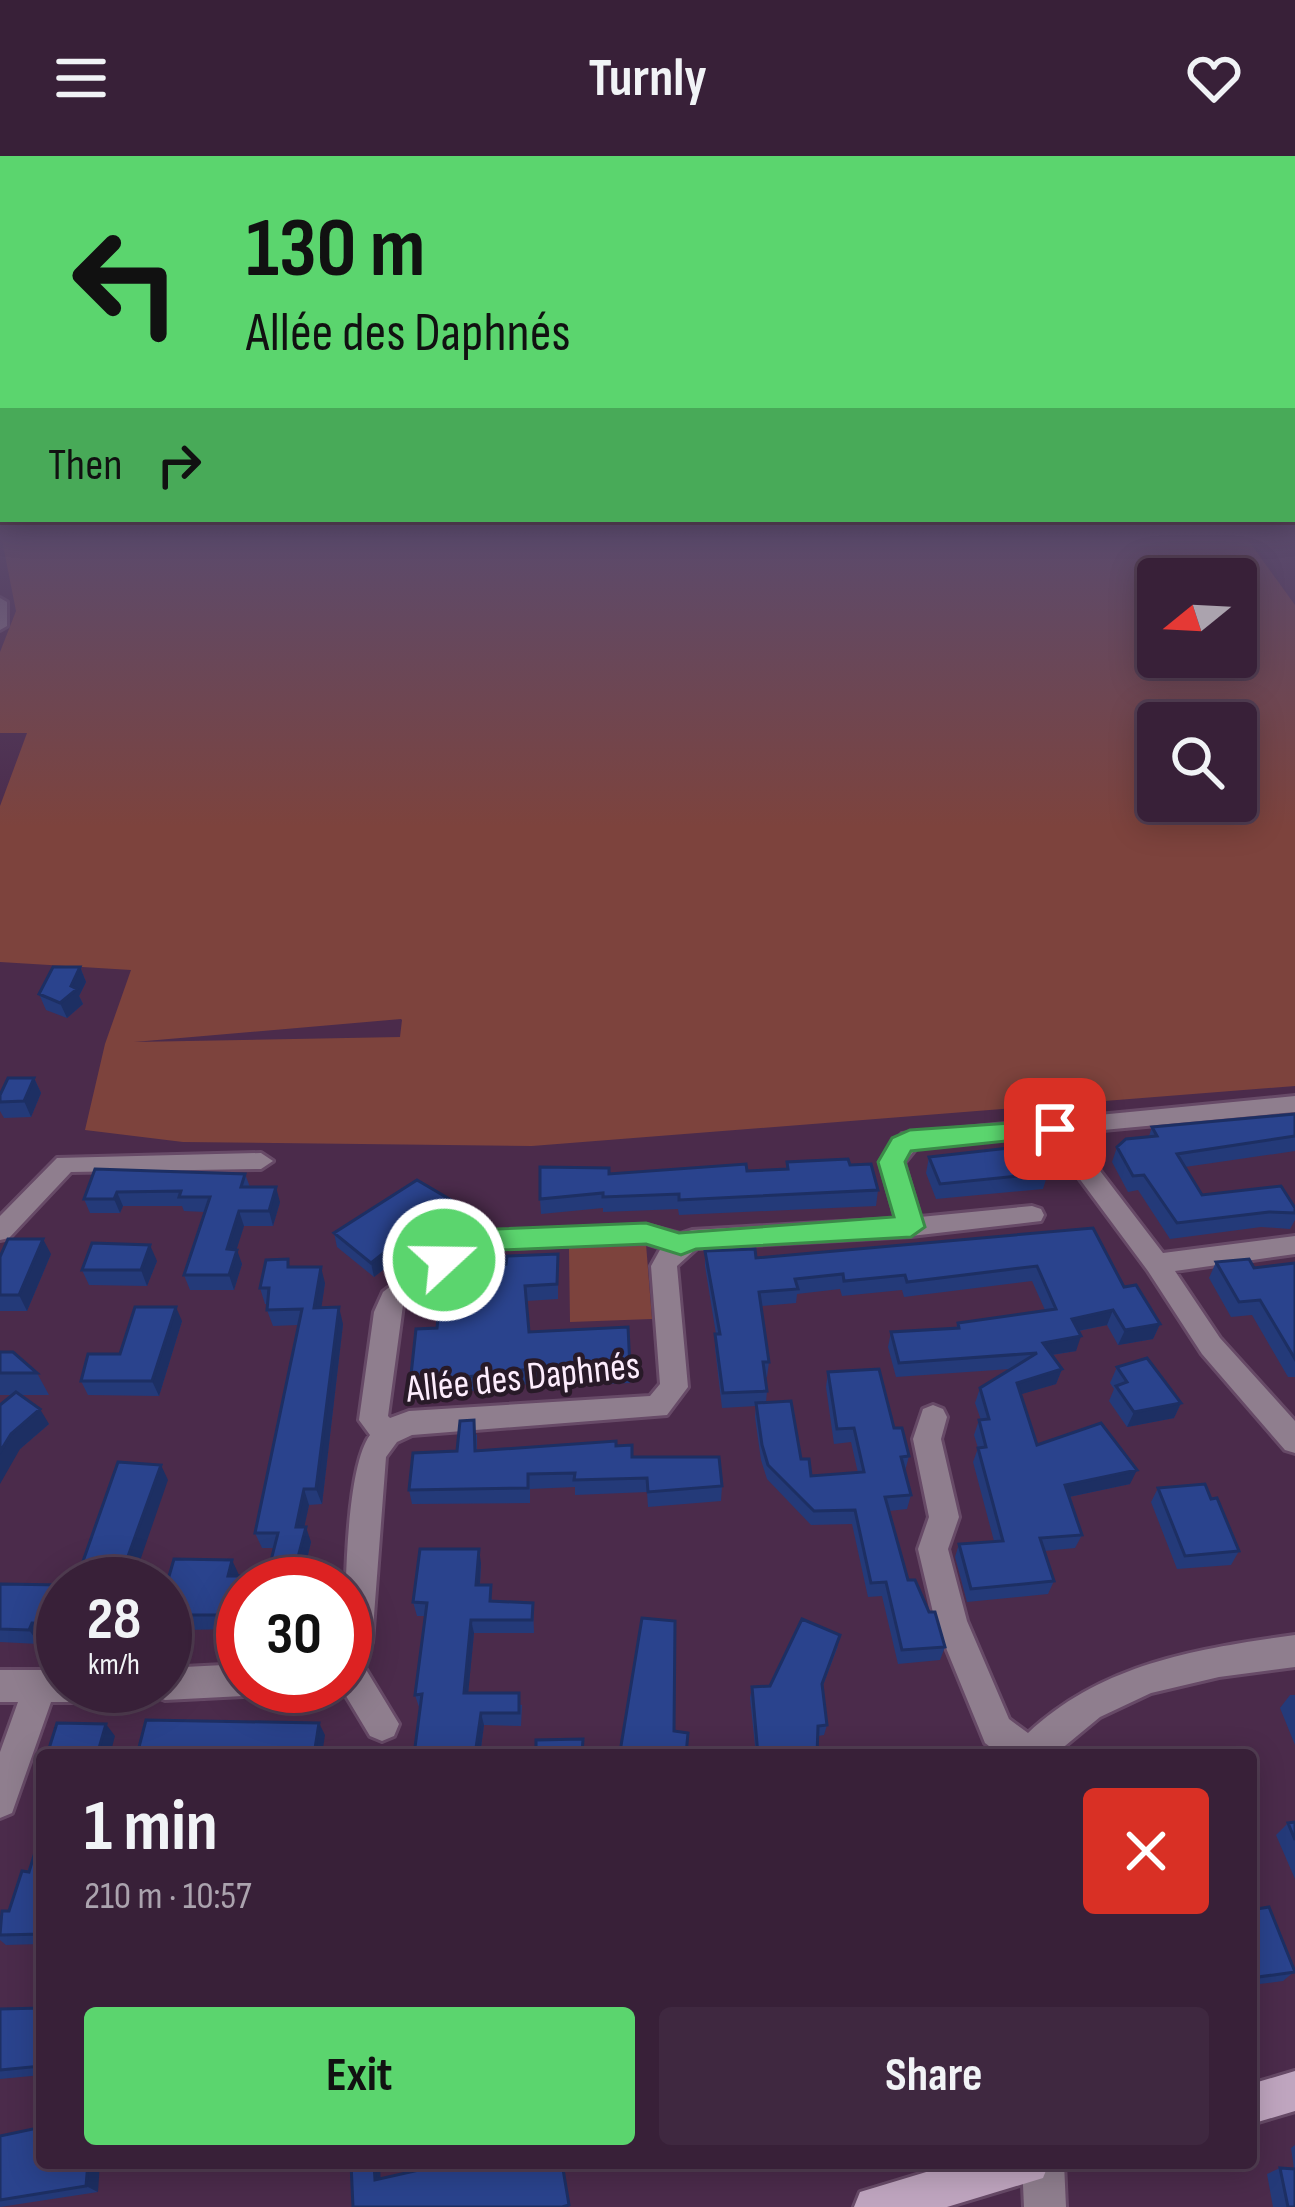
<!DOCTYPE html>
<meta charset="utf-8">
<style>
:root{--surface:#382038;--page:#3f2840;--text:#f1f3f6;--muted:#aba3ae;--line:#523e53;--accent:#5bd56e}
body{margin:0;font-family:"Sofia Sans Condensed",sans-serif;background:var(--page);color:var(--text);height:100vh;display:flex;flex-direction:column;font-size:45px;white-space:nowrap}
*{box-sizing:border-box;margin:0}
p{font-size:39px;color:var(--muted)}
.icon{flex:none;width:66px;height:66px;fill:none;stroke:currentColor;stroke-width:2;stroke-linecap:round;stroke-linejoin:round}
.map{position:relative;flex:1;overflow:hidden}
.drawer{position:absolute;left:36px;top:1593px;width:1221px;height:420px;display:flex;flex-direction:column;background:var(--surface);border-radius:12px;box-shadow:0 6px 30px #0003,0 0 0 3px var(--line)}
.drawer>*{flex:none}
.guide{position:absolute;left:0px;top:0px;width:1296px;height:366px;box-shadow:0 6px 30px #0003,0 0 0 3px var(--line);background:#5bd56e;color:#111;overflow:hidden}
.needle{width:78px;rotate:252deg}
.fabs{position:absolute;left:1137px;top:402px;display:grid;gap:24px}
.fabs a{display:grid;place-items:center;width:120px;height:120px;border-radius:12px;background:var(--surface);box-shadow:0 6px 30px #0003,0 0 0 3px var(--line);font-size:60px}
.speed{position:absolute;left:36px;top:1401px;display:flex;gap:24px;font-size:60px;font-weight:700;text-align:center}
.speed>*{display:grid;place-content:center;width:156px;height:156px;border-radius:50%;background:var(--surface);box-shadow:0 6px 30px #0003,0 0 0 3px var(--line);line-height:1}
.speed small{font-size:30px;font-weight:400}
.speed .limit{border:18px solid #d22;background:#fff;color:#111}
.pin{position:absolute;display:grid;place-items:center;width:102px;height:102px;color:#fff;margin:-51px;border-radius:24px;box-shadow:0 6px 18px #0006}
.me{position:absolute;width:132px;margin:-66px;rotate:69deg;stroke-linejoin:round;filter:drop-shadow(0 0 9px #0008)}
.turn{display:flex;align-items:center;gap:42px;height:252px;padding:0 48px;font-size:54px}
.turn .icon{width:156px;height:156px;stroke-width:2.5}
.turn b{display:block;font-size:84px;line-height:102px}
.then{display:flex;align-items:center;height:114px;padding:0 48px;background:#0003;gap:24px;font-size:45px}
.round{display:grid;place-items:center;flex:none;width:126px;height:126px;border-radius:12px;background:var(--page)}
.headline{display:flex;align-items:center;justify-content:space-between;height:204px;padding:0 48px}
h1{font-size:72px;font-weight:700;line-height:90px}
.primary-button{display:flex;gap:24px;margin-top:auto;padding:24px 48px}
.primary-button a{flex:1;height:138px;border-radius:12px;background:var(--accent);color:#111;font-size:48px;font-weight:700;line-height:138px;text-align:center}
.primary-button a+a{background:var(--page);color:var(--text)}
header{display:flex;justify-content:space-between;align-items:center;height:156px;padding:0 48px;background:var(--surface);font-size:54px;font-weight:700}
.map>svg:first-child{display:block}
.green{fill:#7d433d;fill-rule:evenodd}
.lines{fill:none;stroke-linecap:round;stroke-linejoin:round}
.minor-casing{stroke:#674a67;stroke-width:6}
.secondary-casing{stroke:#674a67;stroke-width:6}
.minor{fill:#8f7e8e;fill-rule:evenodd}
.secondary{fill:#bfa5bf;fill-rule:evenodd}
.wall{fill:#243a79}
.shaded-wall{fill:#1d2f63}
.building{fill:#2a438d;stroke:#1d2f63;stroke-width:3}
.route{fill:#5bd56e;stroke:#3b8a48;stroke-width:3}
.labels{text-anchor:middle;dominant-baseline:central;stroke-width:9;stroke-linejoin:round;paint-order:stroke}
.street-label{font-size:39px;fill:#fdedfd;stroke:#281a28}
</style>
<header><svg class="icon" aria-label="menu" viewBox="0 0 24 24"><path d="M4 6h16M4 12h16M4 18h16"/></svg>Turnly<svg class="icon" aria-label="heart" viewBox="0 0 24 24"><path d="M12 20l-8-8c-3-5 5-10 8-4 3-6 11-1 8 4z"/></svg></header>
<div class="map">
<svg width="1295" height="2051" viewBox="0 0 1295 2051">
<rect width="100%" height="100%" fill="#4b2b4b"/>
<path class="green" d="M2,384H1248L1295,449V930L532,990L183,986L85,974L105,888L131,814L0,806V650L27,577H0V496L16,455ZM1158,423H1236V501H1158ZM1158,567H1236V645H1158ZM402,864L400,881L134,886L401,863Z
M646,1088L652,1163L570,1166L569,1092Z"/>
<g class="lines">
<g class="minor-casing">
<path id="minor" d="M0,442L7,446V470L0,474Z
M1295,940V956L1071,977L1163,1097L1295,1080V1098L1175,1115L1220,1182L1295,1265V1297L1285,1294L1202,1198L1148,1115L1047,979L917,991L904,1007L920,1061L1032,1050L1041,1053L1044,1059L1041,1065L911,1080L697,1092L677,1110L688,1231L667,1259L412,1279L397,1286L386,1301L372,1486L362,1507L399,1568L394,1580L382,1585L370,1580L340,1530H345C345,1477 342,1317 370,1279L359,1264L374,1156L383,1136L460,1077L646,1069L680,1078L692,1074L896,1063L880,1006L902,978ZM646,1087L661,1092L651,1110L660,1228L650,1240L409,1255L390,1262L388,1260L403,1149L475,1093Z
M261,997L273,1005L261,1013L71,1016L9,1082L0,1084V1060L57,1002Z
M933,1249L943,1253L947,1261L941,1283L959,1361L948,1393L967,1465L1009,1563L1028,1577C1103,1507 1197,1493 1295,1479V1511L1219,1521L1151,1537L1100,1561L1054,1599H1001L985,1587L935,1465L918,1393L929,1361L913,1283L923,1253Z
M243,1508V1530H257L243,1540L165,1544L153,1539L149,1530H165V1512Z
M0,1514H63V1530H139L135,1541L123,1546H51L12,1657L0,1662V1596L18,1546H0Z
M1022,2007H1064L1066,2051H1024Z"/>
</g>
<g class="secondary-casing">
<path id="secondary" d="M1295,1915V1955L1251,1968V1928Z
M956,2007H1049L1043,2022L947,2051H854L860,2036Z"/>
</g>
<use href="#minor" class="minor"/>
<use href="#secondary" class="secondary"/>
</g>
<path class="wall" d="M80,811L86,826L79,840L83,848L67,862L46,854L39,838Z
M34,922L41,937L31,961L4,962L0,955V939Z
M1295,958V995L1185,1011L1202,1039L1295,1057V1064L1290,1073L1261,1071L1170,1083L1138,1034L1128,1036L1112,1006L1117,991L1149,980L1152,971Z
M929,1001L1048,1017L1043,1033L936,1043L926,1017Z
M787,1006L850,1009L878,1034L876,1050L679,1059L678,1053L603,1056V1052L541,1058L540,1043L609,1018L786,1014Z
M95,1013L245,1018L250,1031L280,1046L273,1070H244L236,1094L242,1108L234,1134H190L184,1119L205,1056L184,1055L182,1050H123L120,1057H90L84,1043Z
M451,1044L453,1059L374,1121L337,1091L334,1077Z
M1093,1072L1124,1131L1160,1168L1153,1183L1118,1189L1107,1169L1079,1175L1076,1195L1052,1199L1062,1213L1056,1228L1021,1238L1037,1289L1130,1328L1069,1341L1082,1379L1075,1392L1044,1395L1054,1425L1048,1438L967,1446L955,1401L959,1388L994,1385L973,1306L978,1292L974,1279L979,1264H981L975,1247L980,1232L1010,1213L896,1221L888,1191L891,1176L956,1172L958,1167L1045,1154L1032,1125L904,1141L902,1134L842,1140L840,1133L797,1138L796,1147L761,1150L769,1206L767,1221H765L767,1235L766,1246L811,1320L858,1317L851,1286L834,1288L826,1231L828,1216L894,1272L909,1300L905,1315L911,1339L907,1353L889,1355L908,1424L945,1491L940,1504L898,1508L882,1440L868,1441L852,1368L811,1369L767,1323L761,1304L755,1261L756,1250L722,1252L715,1192L716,1178L705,1110V1095L756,1102Z
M51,1098L27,1155H0V1101Z
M558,1098V1143L526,1145L529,1176L628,1171L630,1227L570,1229V1223L413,1242L410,1228L437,1172L482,1117L506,1108Z
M157,1105L147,1130L89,1129L82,1114Z
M1216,1106L1254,1112L1295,1107V1221H1288L1252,1159L1231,1161L1209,1122Z
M291,1111L325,1127L321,1152L343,1168L322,1348L309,1349L304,1371L311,1386L303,1420L243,1428V1482L239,1473L182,1474L178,1466H165V1434L232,1404L238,1420H267L274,1392H262L255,1377L298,1169L273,1170L267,1154L268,1148H265L260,1132Z
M182,1165L159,1240L88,1239L81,1225L120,1198Z
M0,1196L37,1217L49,1239H20L49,1268L20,1293L12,1239H0Z
M1117,1211L1181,1247L1174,1262L1127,1271L1109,1245L1114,1233L1110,1227Z
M477,1278V1295L616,1290L632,1301L722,1330L721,1345L648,1351L647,1336L575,1339V1331L530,1333V1347L412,1348L409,1334Z
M1158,1332L1211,1343L1239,1395L1231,1409L1177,1413L1151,1346Z
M481,1407L480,1429L494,1446L533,1447L534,1477H474L468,1537L522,1549L521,1570L484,1569L480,1599H414L420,1551H419L415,1539L425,1460H417L413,1446Z
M0,1428L63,1429V1481H42L39,1488L0,1486Z
M838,1490L822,1532L827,1569L824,1579L818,1580L817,1599H756L750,1542L752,1531L770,1530Z
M1290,1539H1295V1589L1280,1552Z
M1295,1666V1723L1276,1679L1288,1667Z
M42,1683V1788L6,1789L0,1784V1761L9,1755Z
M1251,1754L1295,1815L1283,1825L1251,1829Z
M42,1852V1919L0,1923V1853Z
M0,1980L98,2036L0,2051Z
M1295,1989V2051H1273L1267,2018L1280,2012L1294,2013L1291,1992Z"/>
<path class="shaded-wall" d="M80,811L86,826L79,840L83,848L67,862L60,847Z
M34,922L41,937L31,961L24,945Z
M276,1031L280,1046L273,1070L269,1055Z
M117,1036L123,1050L120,1057L114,1043Z
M451,1044L453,1059L374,1121L371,1107Z
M239,1055L244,1070L232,1108L227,1093Z
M43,1083L51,1098L27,1155L19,1139Z
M150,1089L157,1105L147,1130L141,1114Z
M237,1094L242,1108L234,1134L229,1119Z
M321,1111L325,1127L319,1168L314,1152Z
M176,1151L182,1165L159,1240L152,1225Z
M339,1151L343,1168L322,1348L316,1333Z
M1113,1154L1107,1169L1067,1177L1072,1163Z
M1160,1168L1153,1183L1118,1189L1125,1174Z
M1081,1180L1076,1195L1038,1201L1043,1187Z
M1062,1213L1056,1228L1012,1241L1017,1227Z
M1181,1247L1174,1262L1127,1271L1134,1256Z
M40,1253L49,1268L20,1293L0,1328V1296L11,1278Z
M161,1309L168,1324L132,1428H118Z
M1137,1314L1130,1328L1059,1343L1065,1329Z
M304,1333L309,1349L301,1386L296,1371Z
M306,1371L311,1386L301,1428L293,1420Z
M479,1393L481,1407L479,1443L476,1429Z
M232,1404L239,1419L235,1435L228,1420Z
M471,1464L474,1477L467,1549L464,1537Z
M32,1467L42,1481L39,1488L29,1474Z
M481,1557L484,1569L480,1599H475Z
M319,1567L325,1579L322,1599H314Z
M106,1568L115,1580L110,1599H97Z
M88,2007H100L98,2036L86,2030Z
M374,2007H380L381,2031L375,2024Z"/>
<path class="building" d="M53,811H80L71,830L77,833L60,847L39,838Z
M8,922H34L24,945L0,946V939Z
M1295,958V980L1177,998L1202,1039L1281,1030L1295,1052V1057L1269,1056L1177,1067L1144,1019L1133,1020L1117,991L1126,983L1157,980L1152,971Z
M1035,989L1048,1017L940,1028L929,1001Z
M848,1003L850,1009L871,1008L878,1034L679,1044V1038L603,1041V1037L540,1043V1011L609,1012V1018L746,1008L747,1015L788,1013L787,1006Z
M95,1013L245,1018L241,1031H276L269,1055H239L227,1093L237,1094L229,1119H184L210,1041H179L181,1035L117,1036L114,1043H84Z
M417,1024L451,1044L371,1107L334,1077Z
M1093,1072L1124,1131L1136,1129L1160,1168L1125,1174L1113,1154L1072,1163L1081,1180L1043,1187L1062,1213L1017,1227L1037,1289L1101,1267L1137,1314L1065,1329L1082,1379L1040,1382L1054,1425L971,1433L959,1388L1003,1385L978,1292L986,1291L979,1264L989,1263L980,1232L1037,1197L899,1207L891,1176L959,1172L958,1167L1056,1153L1037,1110L907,1126L905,1119L844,1125L843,1118L795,1123L798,1133L759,1136L769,1206H763L767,1235L723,1237L715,1178H720L705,1095L755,1093L756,1102Z
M8,1083H43L19,1139H0V1101Z
M92,1087L150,1089L141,1114H82Z
M558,1098L557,1128L525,1130L529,1176L628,1171L630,1212L569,1215V1208L410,1228L416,1173L437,1172L443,1118L482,1117V1109L506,1108L507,1100Z
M288,1103V1111H321L314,1152L339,1151L316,1333H304L296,1371H306L293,1420H309L307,1428H243V1467L236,1468L238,1459H174L176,1452H165V1434L174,1403L232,1404L228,1420H267L278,1377H255L302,1153L267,1154L269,1132H260L266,1104Z
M1249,1103L1254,1112L1295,1107V1203L1260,1144L1239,1146L1216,1106Z
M135,1151H176L152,1225H81L88,1198H120Z
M0,1196H13L37,1217H0Z
M1147,1202L1181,1247L1134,1256L1116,1230L1127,1226L1117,1211Z
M879,1213L894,1272H902L909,1300L901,1301L911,1339L885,1341L908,1424H915L929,1456H935L945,1491L902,1494L886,1426L871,1427L855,1354L814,1355L768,1309L762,1289L756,1247L791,1245L801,1303H809L811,1320L864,1316L854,1272L837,1273L828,1216Z
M16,1236L40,1253L11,1278L0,1296V1249Z
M474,1264L475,1295L616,1285V1290L632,1289V1301H719L722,1330L648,1336L647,1322L574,1324L575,1317L528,1318V1332L409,1334L413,1297L457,1295L460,1265Z
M118,1306L161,1309L118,1428H75Z
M1205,1328L1211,1343L1217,1342L1239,1395L1185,1400L1158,1332Z
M420,1393H479L476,1429H491L490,1445L533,1447L532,1464H471L464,1537H519V1557H481L475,1599H414L422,1538L415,1539L427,1447L413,1446Z
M0,1428L63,1429V1468L32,1467L29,1474L0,1473Z
M642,1462L675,1465L674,1575L688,1577L686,1599H652L620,1596Z
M802,1463L840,1479L822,1528L827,1569L818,1570L817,1599H758L752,1531L770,1530Z
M146,1564L319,1567L314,1599H137Z
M57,1567L106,1568L97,1599H47Z
M583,1583L582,1599H536V1584Z
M42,1616V1638H35Z
M1295,1666V1684L1288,1667Z
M39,1683H42V1778L0,1779L2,1755H9L22,1715L29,1716Z
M1269,1751L1295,1816L1251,1822V1754Z
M42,1852V1910L0,1914V1853Z
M42,1971V2007H88L86,2030L0,2044V1980Z
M351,2007H374L375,2024L450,2007H562L569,2049L562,2051H353Z
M1280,2012L1295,2013V2051H1288Z"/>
<linearGradient id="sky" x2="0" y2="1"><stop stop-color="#291829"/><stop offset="0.57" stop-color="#5b4a6c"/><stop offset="1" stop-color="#5b4a6c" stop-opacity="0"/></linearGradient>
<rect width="1295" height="671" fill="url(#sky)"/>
<path class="route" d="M1055,964L1064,966L1068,973L1064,979L911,995L905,1006L925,1071L911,1081L696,1093L681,1099L646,1088L476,1095L444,1115L433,1112L429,1104L433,1096L470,1074L646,1067L679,1077L894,1061L878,1006L892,982L910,974Z"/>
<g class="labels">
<g class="street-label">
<text transform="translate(523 1222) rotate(-6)">Allée des Daphnés</text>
</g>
</g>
</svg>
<div class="fabs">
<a><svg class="needle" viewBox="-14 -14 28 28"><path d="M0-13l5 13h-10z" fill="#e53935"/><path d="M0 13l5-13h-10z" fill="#aba3ae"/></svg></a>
<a><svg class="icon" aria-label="search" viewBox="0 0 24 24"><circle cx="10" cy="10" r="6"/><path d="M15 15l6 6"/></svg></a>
</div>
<div class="speed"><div>28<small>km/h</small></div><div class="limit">30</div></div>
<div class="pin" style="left:1055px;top:973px;background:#d93025"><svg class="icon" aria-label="arrive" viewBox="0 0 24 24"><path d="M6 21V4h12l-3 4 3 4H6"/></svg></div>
<svg class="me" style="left:444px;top:1104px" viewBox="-20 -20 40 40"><circle r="17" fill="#5bd56e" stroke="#fff" stroke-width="3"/><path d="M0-11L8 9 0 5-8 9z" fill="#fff"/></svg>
<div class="guide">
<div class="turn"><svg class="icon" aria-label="left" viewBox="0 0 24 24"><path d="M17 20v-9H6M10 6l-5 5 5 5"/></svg><div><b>130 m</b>Allée des Daphnés</div></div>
<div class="then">Then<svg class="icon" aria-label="right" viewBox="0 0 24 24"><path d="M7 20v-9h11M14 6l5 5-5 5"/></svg></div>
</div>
<section class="drawer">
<div class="headline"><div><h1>1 min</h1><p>210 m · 10:57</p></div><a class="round" style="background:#d93025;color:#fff"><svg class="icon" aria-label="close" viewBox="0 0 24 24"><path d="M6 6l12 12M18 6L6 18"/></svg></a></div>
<div class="primary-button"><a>Exit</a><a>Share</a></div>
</section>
</div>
